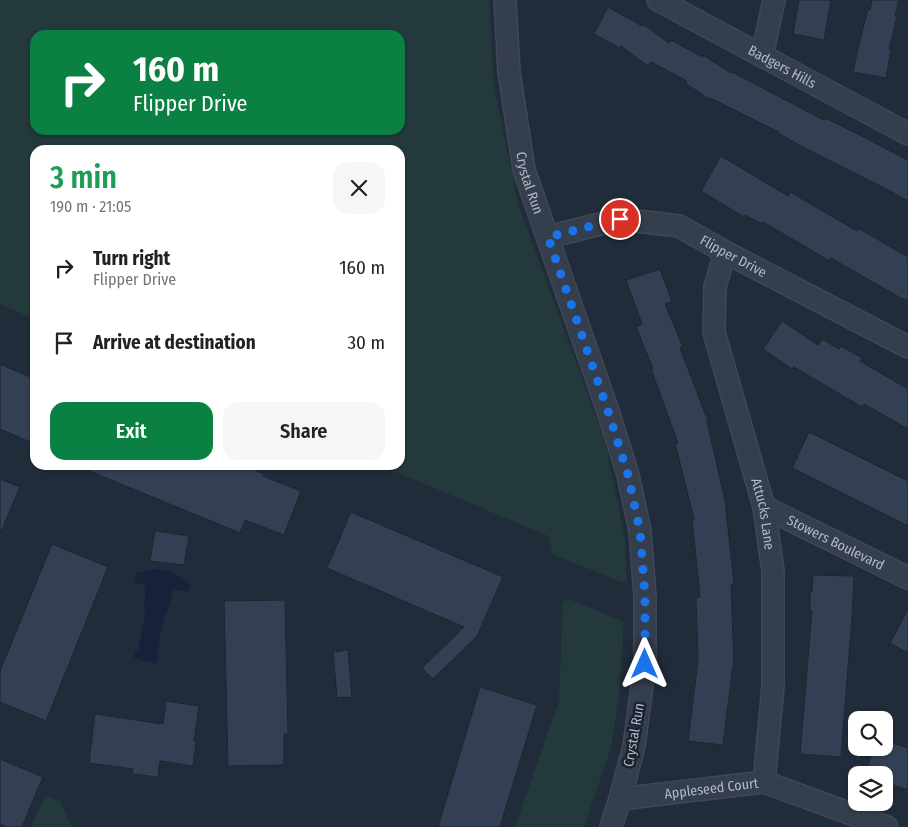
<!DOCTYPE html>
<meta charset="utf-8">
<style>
:root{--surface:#fff;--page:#f6f6f6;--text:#222;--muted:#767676;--accent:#0b8043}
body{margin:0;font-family:"Fira Sans Condensed",sans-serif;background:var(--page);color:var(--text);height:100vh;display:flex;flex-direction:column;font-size:19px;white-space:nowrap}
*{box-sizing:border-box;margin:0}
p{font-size:16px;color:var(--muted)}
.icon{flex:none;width:28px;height:28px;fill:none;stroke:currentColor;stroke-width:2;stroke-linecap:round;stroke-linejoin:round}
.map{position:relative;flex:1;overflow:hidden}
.sheet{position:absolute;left:30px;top:145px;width:375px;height:325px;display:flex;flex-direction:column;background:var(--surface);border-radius:15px;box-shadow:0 1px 4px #0004}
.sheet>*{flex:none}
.guide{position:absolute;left:30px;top:30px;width:375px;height:105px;border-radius:15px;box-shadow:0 1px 4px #0004;background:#0b8043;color:#fff;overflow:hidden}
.controls{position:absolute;left:848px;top:711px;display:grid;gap:10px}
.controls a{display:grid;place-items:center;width:45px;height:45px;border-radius:10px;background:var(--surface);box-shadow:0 1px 4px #0004;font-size:25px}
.pin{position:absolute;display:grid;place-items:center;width:42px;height:42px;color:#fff;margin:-21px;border:2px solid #fff;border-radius:50%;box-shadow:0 1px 5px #0007}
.me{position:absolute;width:55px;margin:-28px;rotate:0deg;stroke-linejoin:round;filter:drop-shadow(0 0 4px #0008)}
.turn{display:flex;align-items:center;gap:18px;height:105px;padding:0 20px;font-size:22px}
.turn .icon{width:65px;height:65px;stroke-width:2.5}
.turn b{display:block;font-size:35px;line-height:42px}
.round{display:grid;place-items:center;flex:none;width:52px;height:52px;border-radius:15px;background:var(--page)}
.head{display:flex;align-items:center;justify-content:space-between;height:85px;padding:0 20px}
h1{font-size:30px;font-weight:600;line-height:38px;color:#1e9e55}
.primary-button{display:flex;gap:10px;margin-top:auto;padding:10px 20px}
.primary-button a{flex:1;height:58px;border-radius:15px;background:var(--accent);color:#fff;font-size:20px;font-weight:600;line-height:58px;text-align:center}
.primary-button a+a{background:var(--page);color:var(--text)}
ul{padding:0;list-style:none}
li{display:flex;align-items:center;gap:15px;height:75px;padding:0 20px}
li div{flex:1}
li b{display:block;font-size:19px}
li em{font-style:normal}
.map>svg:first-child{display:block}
.green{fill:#23393c;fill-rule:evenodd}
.water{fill:#152239}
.building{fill:#333f52;stroke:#1d2532}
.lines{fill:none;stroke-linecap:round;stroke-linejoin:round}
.minor-casing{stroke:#3f4754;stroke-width:24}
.minor{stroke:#353e4c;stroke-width:21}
.route{stroke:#1a73e8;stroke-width:9;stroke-dasharray:0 16.2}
.labels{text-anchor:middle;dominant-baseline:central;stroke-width:5;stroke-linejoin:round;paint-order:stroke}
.street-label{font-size:14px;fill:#b0b9c7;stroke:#1b2330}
</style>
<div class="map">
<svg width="908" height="827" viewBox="0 0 908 827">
<rect width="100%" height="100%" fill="#212c3b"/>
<path class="green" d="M0,0H489L494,87L519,207L605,441L625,540L627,584L552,554L548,536L380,465H400V150H35V319L0,304ZM35,35H400V130H35Z
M569,599L624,622L619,695L611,747L584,827H515L559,701L563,602Z
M46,796L60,801L72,827H30Z"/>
<path class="water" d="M160,569L173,572L190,584L188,592L174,589L167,613H165L156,656H158L156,664L134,658L136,650L138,651L146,609L143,608L146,593L145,592L146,585L134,582L136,573Z"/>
<path class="building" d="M799,0H831L824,40L793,34Z
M872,0H899L895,16L897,17L889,49L891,50L886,78L853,72L859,44L868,9L870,10Z
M608,7L642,26L643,24L669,43L671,40L702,57L703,55L731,73L732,72L824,120L826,118L908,160V201L890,191L803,147L778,133L779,132L710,98L709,99L685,83L687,81L651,62L648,66L621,46L620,48L594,34Z
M721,156L788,196L790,192L857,231L858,228L908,257V301L899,297L831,258L830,261L763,222L762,224L745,215L744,217L701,191Z
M660,269L672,302L665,304L683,347L680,348L708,421L707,422L725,500L734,584H731L734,665H733L723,745L688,741L698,660L696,598L700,597L692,519H694L675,443H678L651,369H653L636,327L642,324L626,280Z
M782,321L818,345L822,339L839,349L841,346L862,358L860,361L908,389V429L864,404L862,407L794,367L792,369L763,349Z
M0,364L35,379V444L0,429Z
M809,432L908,481V526L792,468Z
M75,465H243L264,474L263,476L301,491L284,535L245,520L240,533Z
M0,479L20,487L0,534Z
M351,512L503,577L477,636L433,679L422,668L464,627L327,568Z
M155,531L189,536L184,565L150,561Z
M52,544L108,567L46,721L0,702V671Z
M813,575L854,576L852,617L841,757L800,754L812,611L810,610V592H812Z
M285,600L288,734H284V765L228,766L224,601Z
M908,609V653L890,643Z
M348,650L352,697L337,698L333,652Z
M480,687L537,705L500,827H438Z
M166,701L199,706L194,741H196L193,766L160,761L158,777L132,774L133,769L89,763L95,714L163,724Z
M884,740L908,748V790L884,782V775H865L874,748H884Z
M0,759L43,777L22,827H7L0,824Z"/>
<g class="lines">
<g class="minor-casing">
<g id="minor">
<path id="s1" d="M505,0L509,72L524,170L609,414L628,475L640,531L645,596V664L634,746L620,799L611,827"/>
<path id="s2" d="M658,0L908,134"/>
<path d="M762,56L774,0"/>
<path id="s3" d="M548,237L620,219L679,226L725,252L908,347"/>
<path id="s4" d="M725,252L715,287L714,332L764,507L773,571V686L764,782"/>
<path id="s5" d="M764,507L908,578"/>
<path id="s6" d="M620,799L764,782L887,827"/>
</g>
</g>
<use href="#minor" class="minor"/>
</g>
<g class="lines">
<path class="route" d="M620,219L548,237L609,414L628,475L640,531L645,596V664"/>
</g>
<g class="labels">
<g class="street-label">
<text stroke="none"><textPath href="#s2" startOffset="141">Badgers Hills</textPath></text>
<text stroke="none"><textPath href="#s1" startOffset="185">Crystal Run</textPath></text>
<text stroke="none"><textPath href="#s3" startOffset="196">Flipper Drive</textPath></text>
<text stroke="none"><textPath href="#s4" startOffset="270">Attucks Lane</textPath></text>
<text stroke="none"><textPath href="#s5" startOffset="80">Stowers Boulevard</textPath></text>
<text transform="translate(634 735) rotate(-80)">Crystal Run</text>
<text stroke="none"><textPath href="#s6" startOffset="92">Appleseed Court</textPath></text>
</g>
</g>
</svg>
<div class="controls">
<a><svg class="icon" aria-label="search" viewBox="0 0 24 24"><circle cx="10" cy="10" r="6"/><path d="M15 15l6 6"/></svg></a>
<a><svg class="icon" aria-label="layers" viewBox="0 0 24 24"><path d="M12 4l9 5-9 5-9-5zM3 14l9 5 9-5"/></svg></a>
</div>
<div class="pin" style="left:620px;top:219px;background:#d93025"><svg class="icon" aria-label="arrive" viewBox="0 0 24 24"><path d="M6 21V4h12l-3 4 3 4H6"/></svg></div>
<svg class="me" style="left:645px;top:664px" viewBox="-20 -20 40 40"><path d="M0-17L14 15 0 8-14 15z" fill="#1a73e8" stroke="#fff" stroke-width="4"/></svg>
<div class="guide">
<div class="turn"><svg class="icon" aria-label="right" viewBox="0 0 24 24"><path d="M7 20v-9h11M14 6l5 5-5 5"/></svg><div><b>160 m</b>Flipper Drive</div></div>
</div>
<section class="sheet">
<div class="head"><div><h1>3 min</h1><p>190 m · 21:05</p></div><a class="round"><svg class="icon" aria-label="close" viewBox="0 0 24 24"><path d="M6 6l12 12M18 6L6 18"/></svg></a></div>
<ul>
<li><svg class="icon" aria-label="right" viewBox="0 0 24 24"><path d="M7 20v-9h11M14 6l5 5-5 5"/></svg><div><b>Turn right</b><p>Flipper Drive</p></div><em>160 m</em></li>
<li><svg class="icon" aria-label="arrive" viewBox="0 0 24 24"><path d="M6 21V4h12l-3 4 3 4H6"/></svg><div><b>Arrive at destination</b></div><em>30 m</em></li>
</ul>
<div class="primary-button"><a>Exit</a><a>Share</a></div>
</section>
</div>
